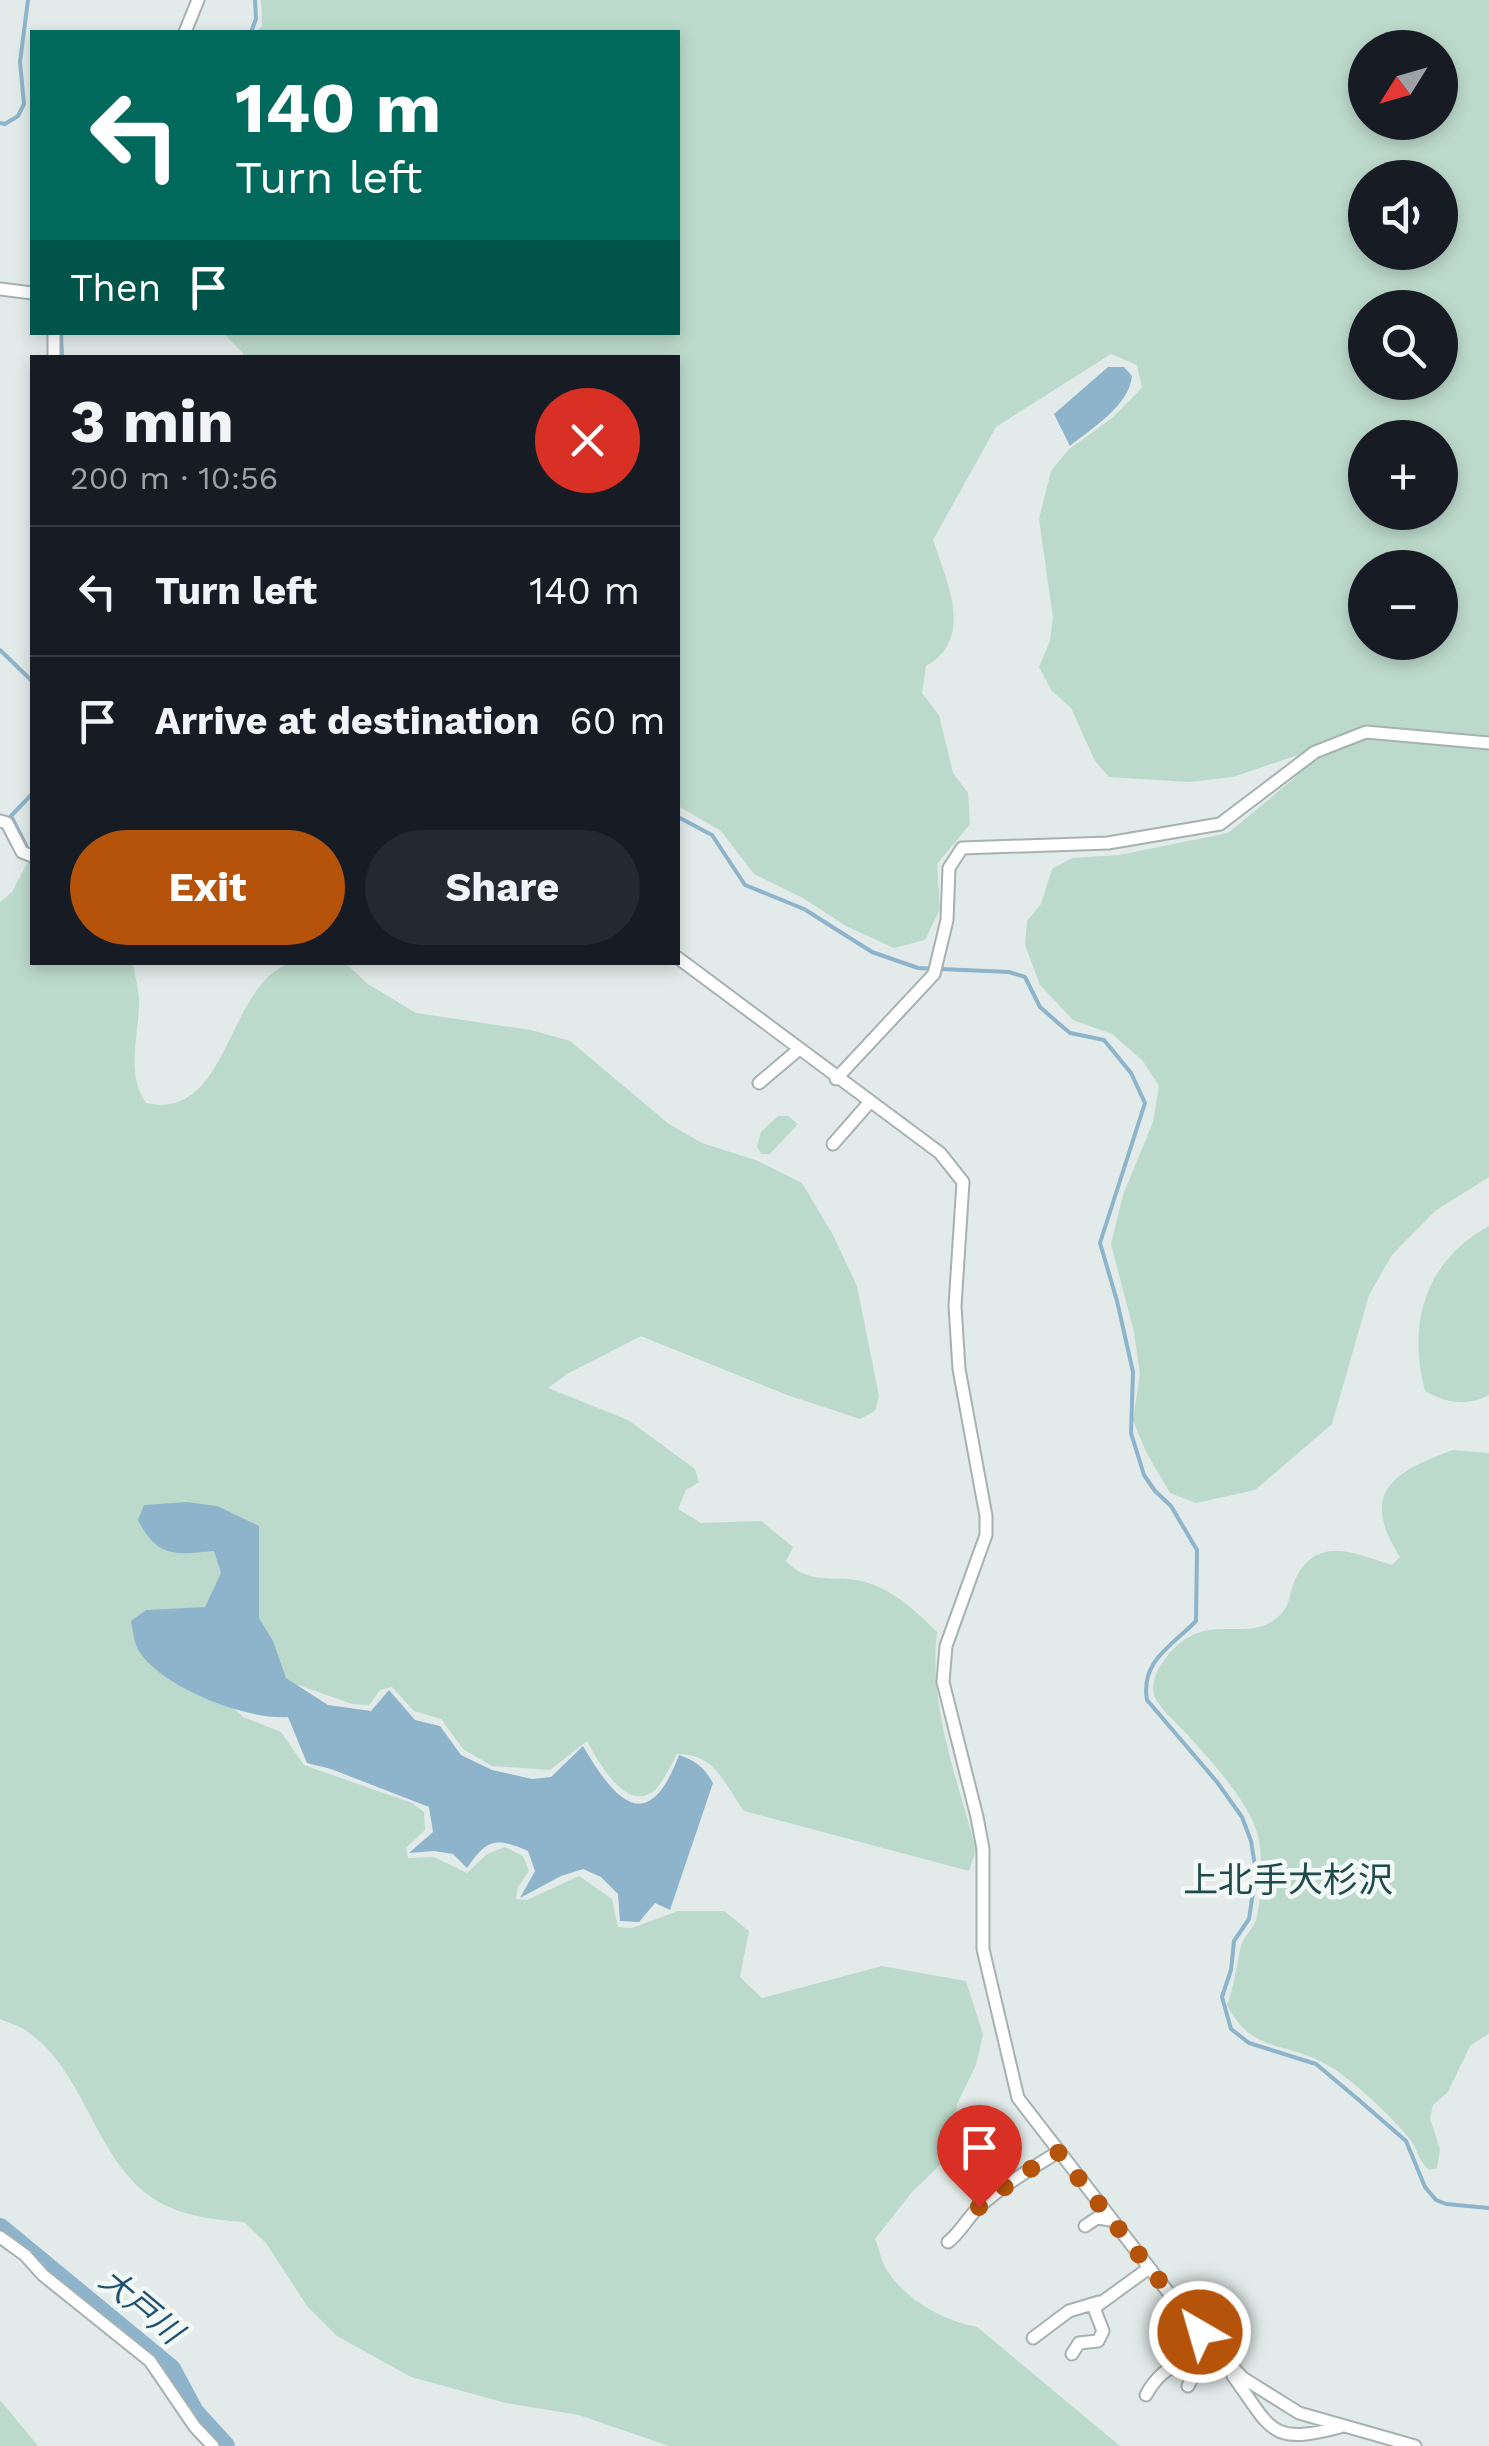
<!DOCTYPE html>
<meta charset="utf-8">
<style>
:root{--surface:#171b24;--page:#242831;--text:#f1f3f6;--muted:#9ea1a6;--line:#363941;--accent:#b45309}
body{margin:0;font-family:"Work Sans","Noto Sans JP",sans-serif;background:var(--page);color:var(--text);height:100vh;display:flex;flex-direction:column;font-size:38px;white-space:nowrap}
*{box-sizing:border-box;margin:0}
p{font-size:32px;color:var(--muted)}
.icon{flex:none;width:55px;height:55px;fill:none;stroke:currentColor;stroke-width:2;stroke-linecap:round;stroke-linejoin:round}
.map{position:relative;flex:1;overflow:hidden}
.sheet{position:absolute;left:30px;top:355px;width:650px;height:610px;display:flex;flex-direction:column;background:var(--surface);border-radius:0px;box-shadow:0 5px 15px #0003}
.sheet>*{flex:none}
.top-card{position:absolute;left:30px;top:30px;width:650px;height:305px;border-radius:0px;box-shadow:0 5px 15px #0003;background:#00695c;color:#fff;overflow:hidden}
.needle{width:65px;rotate:233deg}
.tools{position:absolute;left:1348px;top:30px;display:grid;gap:20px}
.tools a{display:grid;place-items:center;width:110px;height:110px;border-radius:50%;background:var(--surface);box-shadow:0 5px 15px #0003;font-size:50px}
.pin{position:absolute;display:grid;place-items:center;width:85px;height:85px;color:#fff;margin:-102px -42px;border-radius:50% 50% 50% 0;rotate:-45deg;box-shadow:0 0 10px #0007}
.pin .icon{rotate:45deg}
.me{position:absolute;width:110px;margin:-55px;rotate:322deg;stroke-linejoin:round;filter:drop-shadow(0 0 8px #0008)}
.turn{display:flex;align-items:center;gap:35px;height:210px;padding:0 40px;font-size:45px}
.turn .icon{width:130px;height:130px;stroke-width:2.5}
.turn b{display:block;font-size:70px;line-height:85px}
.then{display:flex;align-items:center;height:95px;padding:0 40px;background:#0003;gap:20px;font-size:38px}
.round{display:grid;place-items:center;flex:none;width:105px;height:105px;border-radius:52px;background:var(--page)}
.overview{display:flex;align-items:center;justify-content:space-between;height:170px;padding:0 40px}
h1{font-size:60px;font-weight:700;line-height:75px}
.primary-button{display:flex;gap:20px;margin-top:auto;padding:20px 40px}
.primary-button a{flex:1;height:115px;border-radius:60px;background:var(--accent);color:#fff;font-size:40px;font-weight:700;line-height:115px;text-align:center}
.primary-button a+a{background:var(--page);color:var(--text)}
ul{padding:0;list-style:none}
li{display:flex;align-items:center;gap:30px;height:130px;padding:0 40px;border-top:2px solid var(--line)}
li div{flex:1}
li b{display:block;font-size:38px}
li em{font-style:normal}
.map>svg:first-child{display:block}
.green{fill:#bcdacb;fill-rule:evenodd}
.water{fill:#8eb4cb}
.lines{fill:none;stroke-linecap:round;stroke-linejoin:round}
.stream{stroke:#8eb4cb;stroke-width:4}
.river{stroke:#8eb4cb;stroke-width:20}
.street-casing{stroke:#a5b2b1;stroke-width:15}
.street{stroke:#fff;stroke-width:11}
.route{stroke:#b45309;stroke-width:18;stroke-dasharray:0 32.4}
.labels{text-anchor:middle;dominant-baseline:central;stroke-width:9;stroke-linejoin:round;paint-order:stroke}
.water-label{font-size:32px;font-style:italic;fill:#225271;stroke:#f2f8f6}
.quarter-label{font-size:35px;fill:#214b4a;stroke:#f2f8f6}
</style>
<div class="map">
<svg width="1489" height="2446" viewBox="0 0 1489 2446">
<rect width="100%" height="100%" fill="#e2ebe9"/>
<path class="green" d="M261,0H1489V1177L1435,1211L1392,1255L1369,1295L1332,1424L1255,1490L1196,1503L1170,1493L1145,1450L1133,1420L1140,1374L1134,1332L1111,1244L1123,1195L1153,1122L1159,1086L1143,1061L1112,1034L1073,1020L1040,985L1025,945L1027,921L1041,904L1052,869L1072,858L1119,855L1228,833L1297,776L1298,755L1233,777L1189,782L1109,777L1095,761L1071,708L1052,691L1039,667L1050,641L1053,618L1039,519L1051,471L1068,450L1112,418L1142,388L1137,365L1111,354L996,427L933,540C947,582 975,639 926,666L922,693L939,715L953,773L968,793L970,824L937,864L940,909L925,940L894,948L846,926L803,898L754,874L721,831L678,806V358L243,357V353L223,333L678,332V32H257L262,26ZM1365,48H1440V122H1365ZM1365,178H1440V252H1365ZM1365,308H1440V382H1365ZM1365,438H1440V512H1365ZM1365,568H1440V642H1365Z
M32,854V962L133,964C135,978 140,992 139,1006C138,1039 126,1073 146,1103C230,1122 226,983 291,963C306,959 329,963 345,963L368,984L416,1013L531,1030L570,1041L669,1124L702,1143L758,1161L802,1183L833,1235L857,1286L879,1396L875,1411L860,1419L787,1395L641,1336L567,1374L548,1388L628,1420L695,1469L699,1482L686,1490L678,1509L701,1523L761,1521L793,1547L786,1561C812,1589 840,1571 874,1585C899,1595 918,1613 937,1632C928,1706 958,1780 976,1850L969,1871L744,1811C723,1782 716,1754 677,1754C671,1765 664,1780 656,1789C627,1816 598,1761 587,1741L550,1770L492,1766L463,1749L441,1719L414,1711L392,1687L380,1690L369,1705L352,1704L244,1666L213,1687L243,1717L281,1732L304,1765L412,1803L424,1812L425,1830L406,1848L408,1858L434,1857L467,1873L487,1854L505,1847L523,1856L529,1871L518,1887L516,1899L527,1900L579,1876L612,1899L618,1927L632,1928L678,1911H724L749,1931L740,1977L762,1998L882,1966L966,1981L983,2034L976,2065L957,2104L949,2156L912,2192L875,2239C879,2248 881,2260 886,2269C906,2300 942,2320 977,2327L1120,2446H669L579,2415L506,2403L411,2377L337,2336L307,2306L266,2243L244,2222C214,2220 180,2216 154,2199C94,2159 87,2074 28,2032C21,2026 9,2023 0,2019V902L12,892Z
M778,1116H788L798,1124L770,1154H761L757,1146L761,1132Z
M1489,1226V1395C1466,1407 1447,1403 1425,1391C1407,1323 1425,1261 1489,1226Z
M1453,1450L1489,1453V2033L1470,2046L1448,2092L1433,2105L1430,2118L1440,2150L1437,2168L1430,2170C1418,2162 1418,2148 1409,2138C1393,2118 1351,2078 1329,2066C1285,2040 1253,2055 1227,2005C1235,1984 1236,1966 1241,1946C1244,1936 1253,1929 1256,1920C1262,1900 1263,1855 1258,1836C1250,1802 1207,1756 1183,1730C1175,1721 1158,1707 1154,1695C1150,1681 1160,1664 1169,1654C1207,1608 1248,1646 1279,1616C1290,1606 1289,1595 1294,1582C1315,1534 1354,1553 1392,1565L1400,1557C1358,1491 1394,1472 1453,1450Z
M0,2400L38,2446H0Z"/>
<path class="water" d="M1108,367H1124L1132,376C1129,406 1092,428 1070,446L1054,414Z
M187,1502L217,1506L259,1526V1618L273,1641L286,1678L328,1705L371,1711L389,1690L415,1720L440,1726L461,1755L492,1770L532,1779L551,1777L583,1746C615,1801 648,1838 679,1755C696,1761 704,1767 713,1783L670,1910L655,1903L639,1922L620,1921L618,1894L601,1877L583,1869L561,1876L520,1898L535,1871L528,1851C495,1837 487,1839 467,1868L453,1854L434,1851L409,1853L433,1832L429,1807L331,1769L307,1763L288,1717C247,1720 162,1688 139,1651C134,1643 133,1631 131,1621L146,1610L205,1607L221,1573L214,1551C176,1555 157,1558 138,1520L144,1505Z"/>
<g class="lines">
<path class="stream" d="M251,32L256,19L255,0
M0,123L5,124L18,116L24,104L20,62L28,0
M61,332L62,358
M0,650L32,681
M678,817L712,835L745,885L804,909L872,952L918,968L1009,972L1025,977L1040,1007L1057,1022L1070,1033L1104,1040L1131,1073L1145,1103L1100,1243L1117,1301L1133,1372L1131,1433L1144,1475L1155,1491L1171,1506L1197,1550L1196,1621C1173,1645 1140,1661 1147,1700L1217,1782L1242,1817L1251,1841L1256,1872L1249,1919L1234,1941L1231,1970L1222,1997L1231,2029L1249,2043L1316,2064L1360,2101L1406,2141L1425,2187L1436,2200L1446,2204L1489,2208
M29,851L11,816L32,794"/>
<path class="river" d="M0,2228L171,2369L194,2412L225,2446"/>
<g class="street-casing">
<path id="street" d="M185,32L198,0
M0,289L32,293
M54,332V358
M0,821L7,823L22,852L32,856
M678,958L940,1153L963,1182L955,1306L959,1369L986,1516V1535L946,1646L943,1682L977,1817L983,1849V1949L1018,2098L1199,2332L1243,2378L1299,2413L1415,2446
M836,1079L934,974L947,920L949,868L962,848L1108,843L1220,824L1315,752L1366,732L1489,743
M759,1083L798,1050
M833,1144L869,1103
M1085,2226L1097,2218L1111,2220
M0,2237L25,2255L43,2275L150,2361L195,2427L213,2446
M948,2242C961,2232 967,2218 979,2207C1003,2185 1031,2169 1058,2152
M1033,2338L1069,2311L1099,2302
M1072,2354L1079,2343L1098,2341L1103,2331L1094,2308L1149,2268
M1233,2376C1272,2429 1269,2446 1340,2427
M1188,2386L1199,2365L1200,2349
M1146,2395C1165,2360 1190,2364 1206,2339L1210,2345"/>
</g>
<use href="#street" class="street"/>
</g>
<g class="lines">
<path class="route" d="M979,2207L1018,2177L1058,2152L1200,2332"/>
</g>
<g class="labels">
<g class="water-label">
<text transform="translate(141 2306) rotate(40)">大戸川</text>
</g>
<g class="quarter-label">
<text x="1288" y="1880">上北手大杉沢</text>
</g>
</g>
</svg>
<div class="tools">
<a><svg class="needle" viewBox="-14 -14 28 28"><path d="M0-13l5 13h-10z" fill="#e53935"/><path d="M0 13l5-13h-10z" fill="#9ea1a6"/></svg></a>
<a><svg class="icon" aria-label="sound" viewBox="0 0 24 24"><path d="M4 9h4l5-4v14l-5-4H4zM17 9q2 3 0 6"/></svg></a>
<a><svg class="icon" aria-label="search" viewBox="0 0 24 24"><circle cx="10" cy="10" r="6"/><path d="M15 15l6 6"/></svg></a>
<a>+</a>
<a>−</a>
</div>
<div class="pin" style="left:979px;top:2207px;background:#d93025"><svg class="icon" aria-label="arrive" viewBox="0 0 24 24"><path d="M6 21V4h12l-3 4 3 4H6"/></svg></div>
<svg class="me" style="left:1200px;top:2332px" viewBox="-20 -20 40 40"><circle r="17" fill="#b45309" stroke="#fff" stroke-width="3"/><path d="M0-11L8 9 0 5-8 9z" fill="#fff"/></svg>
<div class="top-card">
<div class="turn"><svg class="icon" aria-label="left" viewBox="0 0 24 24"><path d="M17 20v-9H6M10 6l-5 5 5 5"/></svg><div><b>140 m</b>Turn left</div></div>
<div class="then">Then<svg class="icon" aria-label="arrive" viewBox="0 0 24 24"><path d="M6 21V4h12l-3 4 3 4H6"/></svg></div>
</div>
<section class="sheet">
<div class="overview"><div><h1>3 min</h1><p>200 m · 10:56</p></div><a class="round" style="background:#d93025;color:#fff"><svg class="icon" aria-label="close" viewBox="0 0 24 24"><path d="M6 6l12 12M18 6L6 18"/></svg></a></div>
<ul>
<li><svg class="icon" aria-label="left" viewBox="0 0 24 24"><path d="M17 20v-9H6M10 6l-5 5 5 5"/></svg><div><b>Turn left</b></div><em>140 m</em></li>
<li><svg class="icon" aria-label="arrive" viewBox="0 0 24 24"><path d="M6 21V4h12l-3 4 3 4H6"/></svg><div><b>Arrive at destination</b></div><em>60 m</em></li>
</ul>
<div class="primary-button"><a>Exit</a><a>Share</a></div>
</section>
</div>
